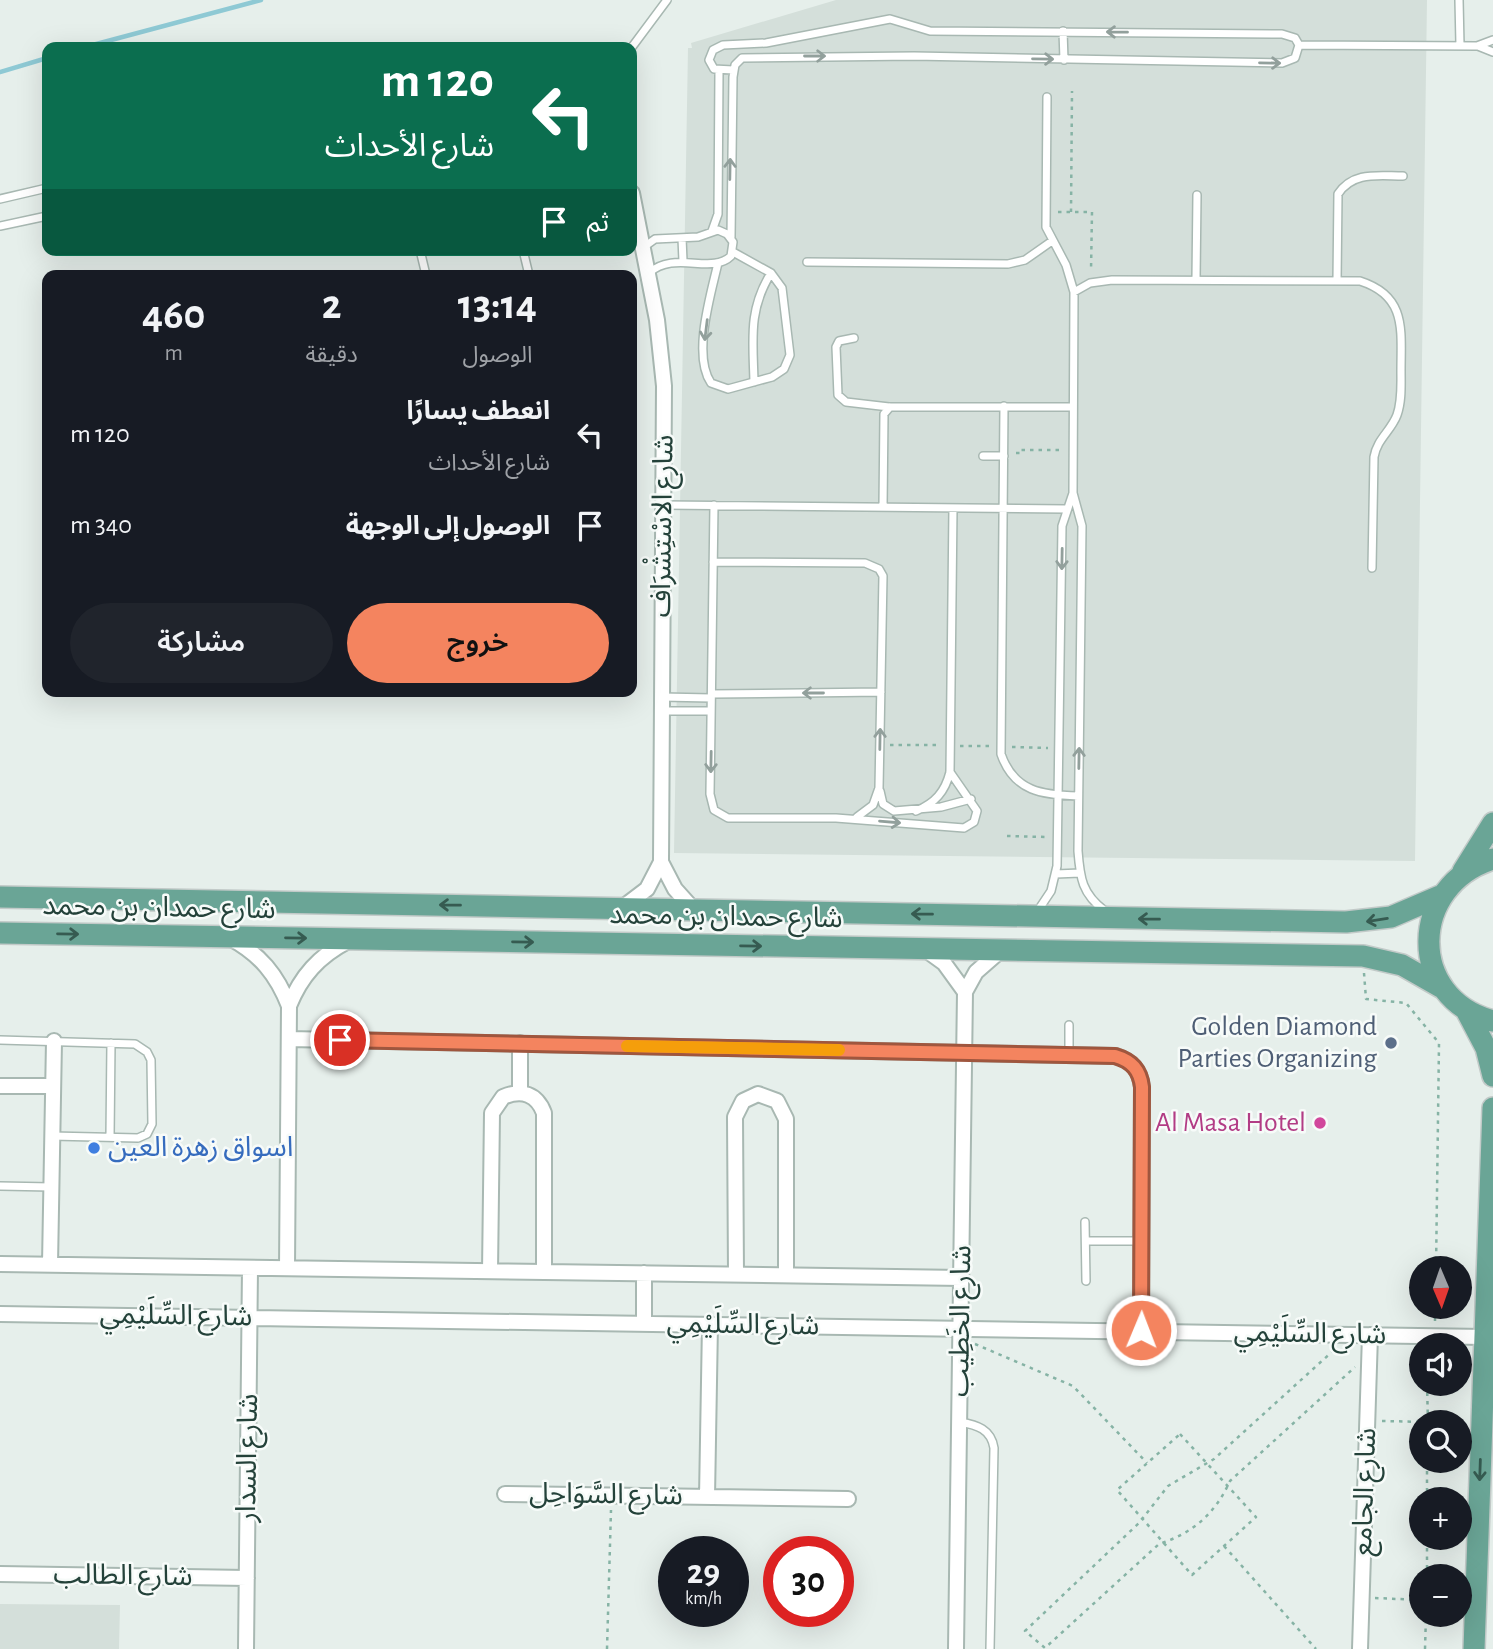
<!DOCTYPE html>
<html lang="ar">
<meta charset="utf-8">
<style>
:root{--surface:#171b24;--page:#20242c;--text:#f1f3f6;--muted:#9ea1a6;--accent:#f4845f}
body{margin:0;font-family:"Alegreya Sans","Noto Sans Arabic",sans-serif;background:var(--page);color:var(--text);direction:rtl;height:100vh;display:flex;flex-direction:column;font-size:26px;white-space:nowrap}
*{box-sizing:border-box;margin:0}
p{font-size:23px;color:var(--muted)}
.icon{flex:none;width:38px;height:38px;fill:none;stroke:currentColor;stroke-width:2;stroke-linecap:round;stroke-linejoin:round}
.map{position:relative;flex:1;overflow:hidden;direction:ltr}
.side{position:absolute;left:42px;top:270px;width:595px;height:427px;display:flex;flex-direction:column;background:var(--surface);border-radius:14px;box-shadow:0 7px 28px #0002;direction:rtl}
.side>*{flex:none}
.hud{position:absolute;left:42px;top:42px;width:595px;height:214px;border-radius:14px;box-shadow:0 7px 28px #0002;direction:rtl;background:#0b6e4f;color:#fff;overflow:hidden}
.needle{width:46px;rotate:178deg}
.buttons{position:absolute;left:1409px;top:1256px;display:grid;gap:14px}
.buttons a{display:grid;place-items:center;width:63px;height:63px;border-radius:50%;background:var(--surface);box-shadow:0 7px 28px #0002;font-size:35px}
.speed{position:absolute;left:658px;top:1536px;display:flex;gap:14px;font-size:35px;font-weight:700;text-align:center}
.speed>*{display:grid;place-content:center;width:91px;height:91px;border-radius:50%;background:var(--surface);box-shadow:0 7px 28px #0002;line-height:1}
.speed small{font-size:18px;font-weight:400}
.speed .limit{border:10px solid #d22;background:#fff;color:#111}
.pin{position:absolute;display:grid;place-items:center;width:60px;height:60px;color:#fff;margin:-30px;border:4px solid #fff;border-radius:50%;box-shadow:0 2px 7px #0007}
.me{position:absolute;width:77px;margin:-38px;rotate:1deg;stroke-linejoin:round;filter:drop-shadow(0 0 5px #0008)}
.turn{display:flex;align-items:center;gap:24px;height:147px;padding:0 28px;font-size:32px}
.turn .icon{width:91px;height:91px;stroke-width:2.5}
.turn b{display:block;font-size:49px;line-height:60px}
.then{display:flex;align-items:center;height:66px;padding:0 28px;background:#0003;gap:14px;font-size:26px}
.eta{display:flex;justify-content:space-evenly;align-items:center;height:119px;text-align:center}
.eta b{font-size:42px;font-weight:600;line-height:49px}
.cta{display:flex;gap:14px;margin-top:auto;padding:14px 28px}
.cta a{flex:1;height:80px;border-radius:42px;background:var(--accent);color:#111;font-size:28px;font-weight:600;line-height:80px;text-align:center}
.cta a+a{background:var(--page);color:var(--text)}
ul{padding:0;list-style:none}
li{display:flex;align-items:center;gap:21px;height:91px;padding:0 28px}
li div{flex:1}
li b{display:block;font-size:26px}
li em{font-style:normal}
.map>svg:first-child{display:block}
.built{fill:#d4dfda}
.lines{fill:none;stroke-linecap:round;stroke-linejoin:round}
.stream{stroke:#8ec9d4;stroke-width:4.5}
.service-casing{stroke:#a8b8b2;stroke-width:10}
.minor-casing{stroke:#a8b8b2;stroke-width:18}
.primary-casing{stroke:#c2cac8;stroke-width:24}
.path{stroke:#86b3a5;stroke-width:2.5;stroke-dasharray:3.5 5;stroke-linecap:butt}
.service{stroke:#fff;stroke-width:7}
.minor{stroke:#fff;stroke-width:14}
.primary{stroke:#6aa596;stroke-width:21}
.oneway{stroke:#92a09c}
.oneway2{stroke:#365b51}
.route-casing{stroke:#9f563e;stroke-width:18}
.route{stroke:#f4845f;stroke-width:12}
.slow{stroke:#f59e0b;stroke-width:12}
.service-dot{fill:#5c6f8a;stroke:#f7fbf9;stroke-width:2.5}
.hotel-dot{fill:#d1479c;stroke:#f7fbf9;stroke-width:2.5}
.shop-dot{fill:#3f7fe0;stroke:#f7fbf9;stroke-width:2.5}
.labels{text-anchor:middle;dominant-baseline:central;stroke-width:5;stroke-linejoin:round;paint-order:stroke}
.street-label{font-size:28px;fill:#24423a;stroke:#f7fbf9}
.service-label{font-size:28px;fill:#4e5e75;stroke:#f7fbf9;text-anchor:end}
.hotel-label{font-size:28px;fill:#b23c85;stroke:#f7fbf9;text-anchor:end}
.shop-label{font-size:28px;fill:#366cbe;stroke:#f7fbf9;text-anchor:start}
</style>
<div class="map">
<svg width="1493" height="1649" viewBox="0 0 1493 1649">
<rect width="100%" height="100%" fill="#e6efeb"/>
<path class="built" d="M836,0H1427L1415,861L674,853L688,48H692L691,43Z
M0,1604L120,1605L119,1649H0Z"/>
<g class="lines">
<path class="stream" d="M85,47L261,0
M0,72L47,58"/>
<g class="service-casing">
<path id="service" d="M1459,0L1460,45
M1063,31L1064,60
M1299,45L1477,46L1493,40
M1478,46L1493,52
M632,47L667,0
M1047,97L1046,227L1066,265L1074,292L1073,493L1082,526L1078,851C1080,878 1082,894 1105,911
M0,199L47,188
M0,226L47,216
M712,231L718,214L719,72
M731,237L733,77L735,65L742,58L914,56L1282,63L1295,58L1299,45L1295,38L1282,34L930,31L890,19L766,43L723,45L713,50L709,60L714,69L733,70
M682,238L683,261
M644,247L655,239L698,237L718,230L727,234L733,242L731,256C712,275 674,250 649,273
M420,250L426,275
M523,250L529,275
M807,262L1008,264L1025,260L1052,241
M718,263C711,294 692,355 711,383L728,389L772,377L784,369L790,355L782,288L771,273L733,252
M1196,279L1197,195
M1337,281L1338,194C1353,171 1378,176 1403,176
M1074,292L1090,283L1112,280L1360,281C1407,296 1401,330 1401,371C1401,385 1402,401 1397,415C1391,431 1377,439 1374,457L1372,568
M854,338L839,341L836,347L838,395L846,402L889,407
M754,382C753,340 748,310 771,273
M1004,406L1001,754C1014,792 1043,795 1078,796
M983,456H1004
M664,505L1066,509
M714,505L710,794L714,810L728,818H836L964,828L974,822L977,811L950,772
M883,507L884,414L890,407H1072
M713,562L865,563L879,569L883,576L879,788L873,805L857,817
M712,694L881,692
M662,697L711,698
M662,711H711
M880,791L883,804L894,811L941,807L971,799
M916,811C935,803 945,792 950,772L953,508
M1056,874L1080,873
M1037,912L1051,891L1057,866L1062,526L1073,493
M0,1040L135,1044L147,1052L151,1060L152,1124L147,1134L138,1138L52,1136
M1069,1055V1025
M110,1137L111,1043
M0,1186L51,1187
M1085,1222L1086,1281
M1086,1241H1141
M960,1422C977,1425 991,1429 994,1448L990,1649"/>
</g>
<g class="minor-casing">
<path id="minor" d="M661,862L675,889L693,909
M622,908L647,889L661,862L664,386L657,320L632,193
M230,938C260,954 277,975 289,1006
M926,950L944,963L965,992
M289,1039L1116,1056C1132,1061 1140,1070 1142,1087L1141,1330
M0,1086H53
M520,1092V1043
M0,1264L962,1278
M50,1264L54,1041
M287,1268L289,1006C301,976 319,956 348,941
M490,1271L492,1113L503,1097C522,1089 537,1094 544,1113V1272
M644,1273V1323
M736,1274L735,1117L743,1101L758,1094L777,1101L786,1119V1275
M0,1314L1485,1337
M505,1494L848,1499
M707,1497L710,1324
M0,1574L247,1578
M246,1649L250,1268
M956,1649L965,992L976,972L1000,951
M1360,1649L1370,1335"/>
</g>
<g class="primary-casing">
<path id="primary" d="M1493,859C1409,885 1406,998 1493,1021
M1463,871L1493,823
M0,897L1346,922L1391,917L1440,896
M0,933L1363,956L1402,965L1444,989
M1466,1010L1486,1048L1493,1076
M1474,1649L1493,1108"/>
</g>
<path class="path" d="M1058,212H1092L1091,271
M1071,212L1072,91
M1016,453H1021V450H1062
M890,745H939
M960,746H992
M1012,747L1048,748
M1007,836L1046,837
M1364,973L1366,999L1406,1003L1439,1043L1436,1269
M1435,1321V1307
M975,1344L1073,1386L1147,1463
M1334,1350L1214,1459L1168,1486L1139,1523L1025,1631L1045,1648L1159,1544C1193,1533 1215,1514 1230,1481L1355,1367
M1427,1384L1428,1423
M1382,1421L1428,1422
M1180,1434L1256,1517L1192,1575L1117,1490Z
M1427,1500V1461
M1224,1546L1316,1649
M1427,1577V1538
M1375,1598L1421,1600
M607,1649L611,1510
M1425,1649L1426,1615"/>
<use href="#service" class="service"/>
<use href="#minor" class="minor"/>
<use href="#primary" class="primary"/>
</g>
<defs><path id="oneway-shaft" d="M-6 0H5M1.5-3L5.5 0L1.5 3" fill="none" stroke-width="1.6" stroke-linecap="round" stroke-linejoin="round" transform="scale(1.75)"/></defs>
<g class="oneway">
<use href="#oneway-shaft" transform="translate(1117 32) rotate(-179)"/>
<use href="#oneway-shaft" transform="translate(815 56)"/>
<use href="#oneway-shaft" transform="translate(1043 59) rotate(1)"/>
<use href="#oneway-shaft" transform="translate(1270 63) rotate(1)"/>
<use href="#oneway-shaft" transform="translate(730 169) rotate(-89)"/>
<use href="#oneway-shaft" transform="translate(706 330) rotate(97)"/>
<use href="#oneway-shaft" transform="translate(1062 559) rotate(91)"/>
<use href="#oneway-shaft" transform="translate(813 693) rotate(180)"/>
<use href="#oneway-shaft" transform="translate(880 739) rotate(-89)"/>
<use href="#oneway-shaft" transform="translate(1079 758) rotate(-89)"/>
<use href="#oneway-shaft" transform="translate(711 762) rotate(91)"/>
<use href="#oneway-shaft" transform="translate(890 822) rotate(5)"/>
</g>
<g class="oneway2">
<use href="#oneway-shaft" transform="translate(450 905) rotate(-179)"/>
<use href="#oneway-shaft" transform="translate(922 914) rotate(-179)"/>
<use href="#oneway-shaft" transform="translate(1149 919) rotate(-179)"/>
<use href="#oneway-shaft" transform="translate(1377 920) rotate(171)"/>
<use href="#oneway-shaft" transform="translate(68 934) rotate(1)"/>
<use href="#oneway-shaft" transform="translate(296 938) rotate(1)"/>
<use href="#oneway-shaft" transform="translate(523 942) rotate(1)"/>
<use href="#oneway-shaft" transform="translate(751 946) rotate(1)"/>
<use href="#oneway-shaft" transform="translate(1480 1470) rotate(92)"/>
</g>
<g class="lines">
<g class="route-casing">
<path id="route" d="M340,1040L1115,1056C1132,1061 1140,1070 1142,1087L1141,1330"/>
</g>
<use href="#route" class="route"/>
<path class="slow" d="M627,1046L839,1050"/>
</g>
<circle class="service-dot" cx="1391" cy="1043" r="7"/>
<circle class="hotel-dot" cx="1320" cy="1123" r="7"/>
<circle class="shop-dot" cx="94" cy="1148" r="7"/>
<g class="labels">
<g class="street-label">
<text transform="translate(663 526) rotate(-89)">شارع الاسْتِشْرَاف</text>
<text transform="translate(159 908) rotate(1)">شارع حمدان بن محمد</text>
<text transform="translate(726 917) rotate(1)">شارع حمدان بن محمد</text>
<text transform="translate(176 1316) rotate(1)">شارع السِّلَيْمِي</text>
<text transform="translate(961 1321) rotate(-89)">شارع الخَطِيب</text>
<text transform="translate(743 1325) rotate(1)">شارع السِّلَيْمِي</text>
<text transform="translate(1310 1334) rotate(1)">شارع السِّلَيْمِي</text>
<text transform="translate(248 1458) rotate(-89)">شارع السدار</text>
<text transform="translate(1365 1492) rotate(-88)">شارع الجامع</text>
<text transform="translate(606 1495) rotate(1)">شارع السَّوَاحِل</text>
<text transform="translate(123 1576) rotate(1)">شارع الطالب</text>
</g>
<g class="service-label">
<text x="1377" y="1027">Golden Diamond<tspan x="1377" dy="32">Parties Organizing</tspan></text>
</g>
<g class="hotel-label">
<text x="1306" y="1123">Al Masa Hotel</text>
</g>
<g class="shop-label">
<text x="108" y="1148">اسواق زهرة العين</text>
</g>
</g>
</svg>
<div class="buttons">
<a><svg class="needle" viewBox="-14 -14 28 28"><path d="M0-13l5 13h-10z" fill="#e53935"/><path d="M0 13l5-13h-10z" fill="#9ea1a6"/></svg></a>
<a><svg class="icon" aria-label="sound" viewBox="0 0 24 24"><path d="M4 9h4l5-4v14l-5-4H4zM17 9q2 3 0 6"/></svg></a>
<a><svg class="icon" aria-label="search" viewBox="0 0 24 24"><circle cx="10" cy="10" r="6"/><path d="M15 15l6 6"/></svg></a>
<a>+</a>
<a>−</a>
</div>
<div class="speed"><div>29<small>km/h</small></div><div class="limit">30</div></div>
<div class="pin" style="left:340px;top:1040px;background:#d93025"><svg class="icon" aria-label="arrive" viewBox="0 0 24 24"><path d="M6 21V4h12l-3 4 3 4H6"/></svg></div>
<svg class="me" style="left:1141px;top:1330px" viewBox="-20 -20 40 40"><circle r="17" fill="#f4845f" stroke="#fff" stroke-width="3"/><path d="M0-11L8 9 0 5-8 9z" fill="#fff"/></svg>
<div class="hud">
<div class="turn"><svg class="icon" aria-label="left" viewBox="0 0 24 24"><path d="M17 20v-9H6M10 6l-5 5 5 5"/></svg><div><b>120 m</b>شارع الأحداث</div></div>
<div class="then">ثم<svg class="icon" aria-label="arrive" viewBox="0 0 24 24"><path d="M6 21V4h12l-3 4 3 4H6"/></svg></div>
</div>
<section class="side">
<div class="eta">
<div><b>13:14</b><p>الوصول</p></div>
<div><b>2</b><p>دقيقة</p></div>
<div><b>460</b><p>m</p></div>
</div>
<ul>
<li><svg class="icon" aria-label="left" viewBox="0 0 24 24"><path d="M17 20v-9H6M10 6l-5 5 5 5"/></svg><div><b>انعطف يسارًا</b><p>شارع الأحداث</p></div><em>120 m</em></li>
<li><svg class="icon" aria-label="arrive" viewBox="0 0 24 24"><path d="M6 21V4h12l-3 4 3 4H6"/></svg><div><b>الوصول إلى الوجهة</b></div><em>340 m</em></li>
</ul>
<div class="cta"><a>خروج</a><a>مشاركة</a></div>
</section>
</div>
